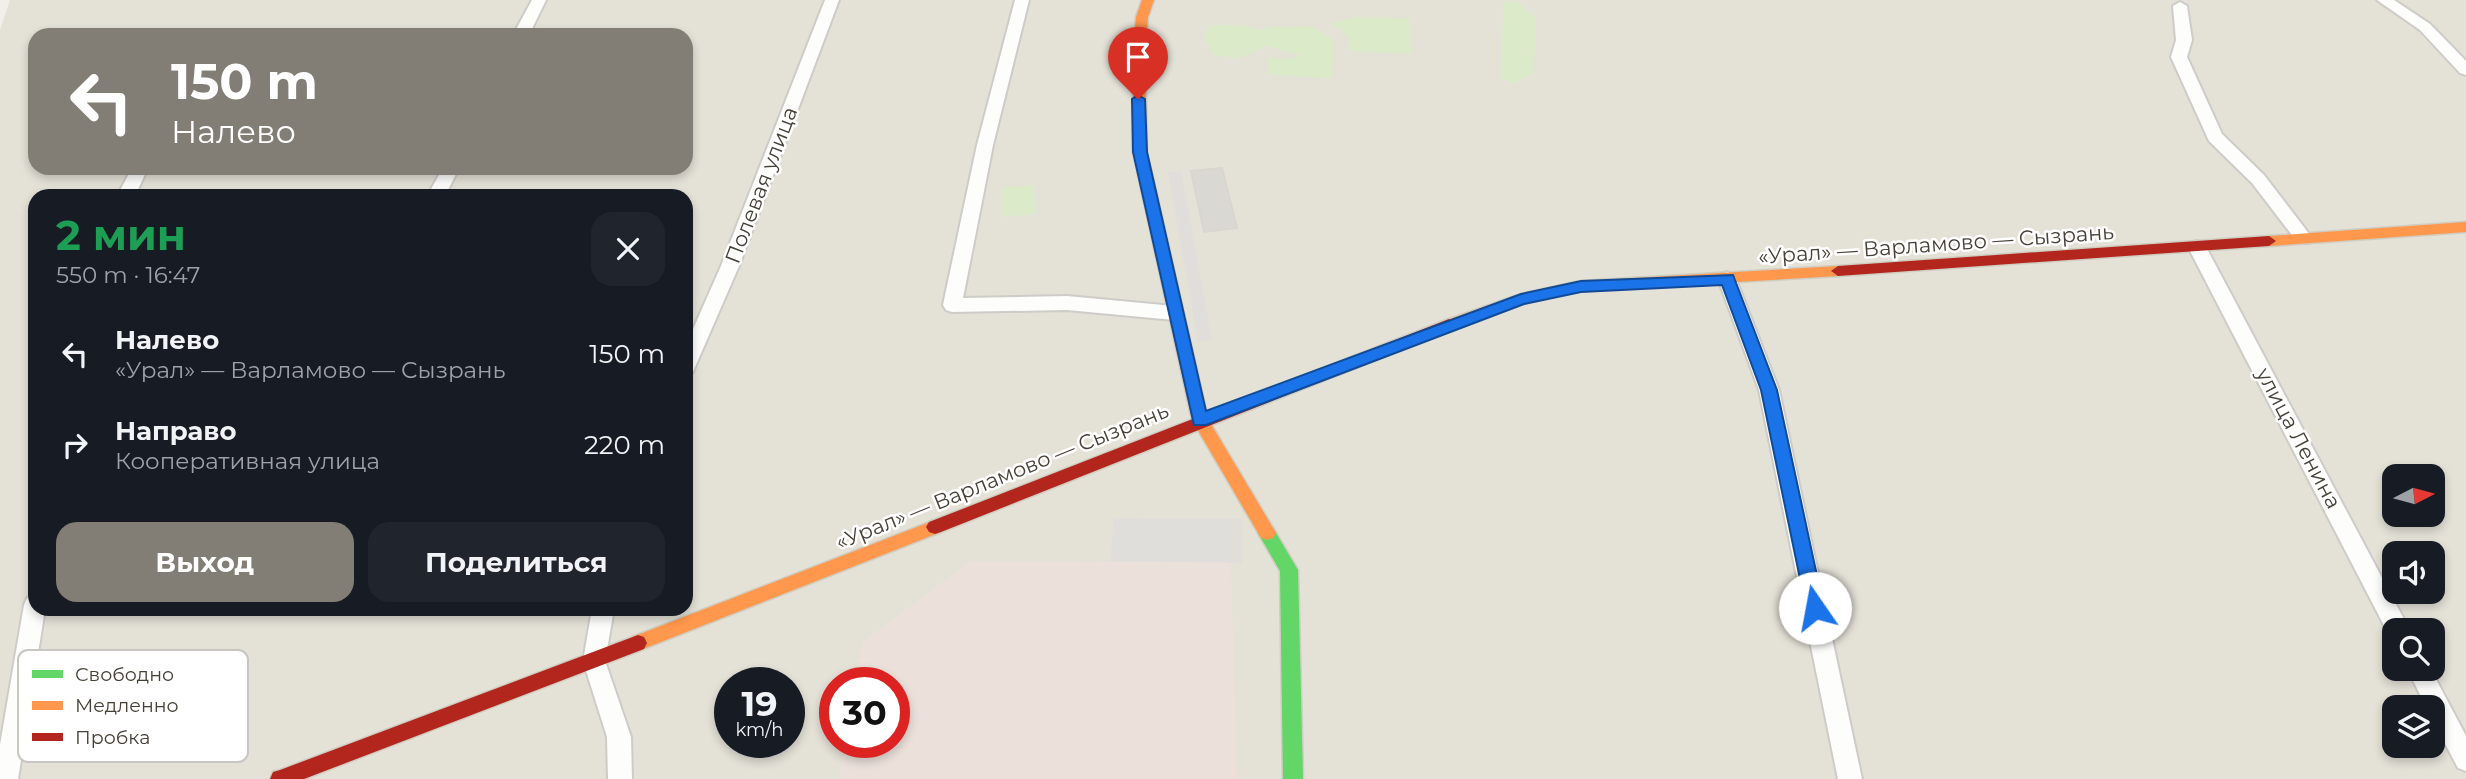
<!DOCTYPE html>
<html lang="ru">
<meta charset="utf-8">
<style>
:root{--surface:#171b24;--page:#20242c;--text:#f1f3f6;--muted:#9ea1a6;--accent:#827e75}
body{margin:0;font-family:Montserrat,sans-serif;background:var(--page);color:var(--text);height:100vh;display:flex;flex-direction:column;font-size:26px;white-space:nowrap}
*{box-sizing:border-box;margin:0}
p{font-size:23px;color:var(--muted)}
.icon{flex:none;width:38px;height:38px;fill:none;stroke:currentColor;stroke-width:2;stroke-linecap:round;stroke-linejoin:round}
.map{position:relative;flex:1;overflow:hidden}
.details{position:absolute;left:28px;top:189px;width:665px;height:427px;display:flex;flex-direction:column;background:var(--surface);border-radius:21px;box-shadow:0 4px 10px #0003}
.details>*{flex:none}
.banner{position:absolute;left:28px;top:28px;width:665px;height:147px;border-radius:21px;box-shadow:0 4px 10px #0003;background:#827e75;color:#fff;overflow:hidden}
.needle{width:46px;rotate:84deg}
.controls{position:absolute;left:2382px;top:464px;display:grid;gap:14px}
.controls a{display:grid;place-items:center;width:63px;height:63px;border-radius:14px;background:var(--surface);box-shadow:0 4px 10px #0003;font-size:35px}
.speed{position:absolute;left:714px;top:667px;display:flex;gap:14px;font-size:35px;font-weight:700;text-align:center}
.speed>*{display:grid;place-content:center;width:91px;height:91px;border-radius:50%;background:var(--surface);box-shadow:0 4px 10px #0003;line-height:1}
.speed small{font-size:18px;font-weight:400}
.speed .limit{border:10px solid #d22;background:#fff;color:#111}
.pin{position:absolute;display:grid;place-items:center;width:60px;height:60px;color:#fff;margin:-72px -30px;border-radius:50% 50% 50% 0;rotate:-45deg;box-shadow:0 0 7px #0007}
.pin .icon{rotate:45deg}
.me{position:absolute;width:77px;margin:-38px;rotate:348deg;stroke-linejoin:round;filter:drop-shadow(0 0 5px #0008)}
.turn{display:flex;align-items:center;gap:24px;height:147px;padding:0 28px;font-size:32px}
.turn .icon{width:91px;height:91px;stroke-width:2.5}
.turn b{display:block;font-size:49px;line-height:60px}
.round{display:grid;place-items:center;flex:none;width:74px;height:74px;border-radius:21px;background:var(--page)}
.headline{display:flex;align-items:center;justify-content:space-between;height:119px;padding:0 28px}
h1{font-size:42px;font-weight:700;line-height:52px;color:#1e9e55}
.button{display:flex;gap:14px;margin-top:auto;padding:14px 28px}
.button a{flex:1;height:80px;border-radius:21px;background:var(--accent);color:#fff;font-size:28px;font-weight:700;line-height:80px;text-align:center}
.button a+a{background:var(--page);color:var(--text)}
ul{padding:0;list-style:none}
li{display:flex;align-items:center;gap:21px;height:91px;padding:0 28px}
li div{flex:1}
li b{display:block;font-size:26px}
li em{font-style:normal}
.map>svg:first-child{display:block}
.residential{fill:#e4e1d7;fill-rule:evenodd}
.medical{fill:#ebe0da}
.green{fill:#dbebca}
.parking{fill:#dfdeda}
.building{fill:#dad8d2;stroke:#d8d6cf;stroke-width:2}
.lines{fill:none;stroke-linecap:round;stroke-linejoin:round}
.street-casing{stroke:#ceccc7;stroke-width:4}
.fast-casing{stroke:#d0cdc1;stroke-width:3}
.slow-casing{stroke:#d0cdc1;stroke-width:3}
.jam-casing{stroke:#d0cdc1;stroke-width:3}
.street{fill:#fdfdfc;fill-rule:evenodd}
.fast{fill:#63d668;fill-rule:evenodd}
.slow{fill:#ff974d;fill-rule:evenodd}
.jam{fill:#b3261e;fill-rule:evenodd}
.route{fill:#1a73e8;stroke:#114b97;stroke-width:2}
.labels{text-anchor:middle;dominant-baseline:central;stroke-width:5;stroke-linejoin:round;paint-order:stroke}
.street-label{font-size:21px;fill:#464136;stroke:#fff}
.key{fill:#fff;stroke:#c8c6c3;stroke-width:2}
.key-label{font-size:19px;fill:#464136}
</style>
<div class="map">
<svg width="2466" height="779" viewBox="0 0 2466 779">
<rect width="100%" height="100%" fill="#f0efea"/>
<path class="residential" d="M10,0H2466V779H0V30ZM35,35H686V168H35ZM35,196H686V609H35ZM2394,476H2432V514H2394ZM2394,553H2432V592H2394ZM2394,630H2432V668H2394ZM730,682H789V742H730ZM835,682H894V742H835ZM2394,707H2432V746H2394Z"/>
<path class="medical" d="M970,561L1231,562L1237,779H839L845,742H894V682H855L862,642Z"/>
<path class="green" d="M1504,1H1516L1536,18L1534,73L1514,83L1500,78Z
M1353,17L1410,18L1411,54L1350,51V38L1332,24Z
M1209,25H1243L1259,30L1271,27L1311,26L1334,40L1332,79L1267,74L1268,58L1291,59L1300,55L1267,46L1239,58L1212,55L1204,36Z
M1034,185L1035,214L1001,217V187Z"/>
<path class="parking" d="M1181,171L1212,340L1198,341L1168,172Z
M1114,518L1242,519V563L1110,561Z"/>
<path class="building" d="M1222,168L1237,228L1204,232L1191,171Z"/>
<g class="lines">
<g class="street-casing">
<path id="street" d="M532,0H546L529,35H513Z
M825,0H839L739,266L695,367L693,372L686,374V345L721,266Z
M1015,0H1029L993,145L963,298L1067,296L1174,306L1180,308L1183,313L1180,318L1174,320L1067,310L952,312L946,310L943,305L977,145Z
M2377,0H2394L2430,24L2466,61V75L2460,73L2420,30Z
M2180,2L2187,6L2192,40L2187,57L2222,134L2264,175L2310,235L2313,239L2310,243H2298L2252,183L2209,141L2171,57L2176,40L2173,6Z
M132,168H148L135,196H117Z
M443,168H459L445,196H427Z
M2197,241L2203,243L2206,247L2406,623L2409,630H2394V638L2390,637L2188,247L2191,243Z
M1727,272L1733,274L1736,279L1779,390L1862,779H1838L1759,390L1718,279L1721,274Z
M35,595V609H45L18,779H0V745L24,605L27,598Z
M592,609H614L605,661L631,737L632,779H608L607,737L583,661Z
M2407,668H2430L2466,736V771L2458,768L2432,719V707H2426Z"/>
</g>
<g class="fast-casing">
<path id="fast" d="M1267,526L1273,528L1298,570L1303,779H1283L1280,571L1258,533L1261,528Z"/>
</g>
<g class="slow-casing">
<path id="slow" d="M1142,0H1154L1148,17L1145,55L1147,152L1208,419L1276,533L1273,538L1267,540L1261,538L1192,420L1133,152V55L1136,17Z
M2466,222V232L2269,246L2262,241L2269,236Z
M1838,266L1845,271L1838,276L1581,291L1523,304L1449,331L1441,325L1444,321L1521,294L1581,281Z
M935,520L941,522L944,527L941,532L638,651L632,649L629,643L632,637Z"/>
</g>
<g class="jam-casing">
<path id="jam" d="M2269,236L2276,241L2269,246L1838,276L1831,271L1838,266Z
M1449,319L1457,325L1454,329L941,532L935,534L929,532L926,527L929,522Z
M638,635L644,637L647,643L644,649L304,779H270L273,772L280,770Z"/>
</g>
<use href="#street" class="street"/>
<use href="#fast" class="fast"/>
<use href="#slow" class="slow"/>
<use href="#jam" class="jam"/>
</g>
<path class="route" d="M1138,95L1145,99L1147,152L1206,411L1521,294L1581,281L1733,275L1777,390L1824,608L1821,613L1815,616L1809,613L1806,608L1761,390L1722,285L1581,292L1524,304L1206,425H1194L1133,152L1132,99Z"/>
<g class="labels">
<g class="street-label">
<text transform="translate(761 185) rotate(-69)">Полевая улица</text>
<text transform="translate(1936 244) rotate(-4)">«Урал» — Варламово — Сызрань</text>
<text transform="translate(2299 438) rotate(62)">улица Ленина</text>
<text transform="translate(1002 476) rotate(-22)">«Урал» — Варламово — Сызрань</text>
</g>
</g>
<rect x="18" y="650" width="230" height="112" rx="10" class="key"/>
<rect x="32" y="670" width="31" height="8" fill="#63d668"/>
<rect x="32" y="701" width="31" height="9" fill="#ff974d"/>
<rect x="32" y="733" width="31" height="8" fill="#b3261e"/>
<g class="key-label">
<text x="75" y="681">Свободно</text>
<text x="75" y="712">Медленно</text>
<text x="75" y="744">Пробка</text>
</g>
</svg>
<div class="controls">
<a><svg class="needle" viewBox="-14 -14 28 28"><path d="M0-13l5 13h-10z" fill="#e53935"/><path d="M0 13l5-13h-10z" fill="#9ea1a6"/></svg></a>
<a><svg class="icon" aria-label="sound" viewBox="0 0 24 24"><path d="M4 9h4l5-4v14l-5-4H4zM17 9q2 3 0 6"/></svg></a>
<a><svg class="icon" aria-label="search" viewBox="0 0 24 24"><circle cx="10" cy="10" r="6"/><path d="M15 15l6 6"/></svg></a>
<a><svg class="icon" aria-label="layers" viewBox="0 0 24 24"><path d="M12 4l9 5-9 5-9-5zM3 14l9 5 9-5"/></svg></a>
</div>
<div class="speed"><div>19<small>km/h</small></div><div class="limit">30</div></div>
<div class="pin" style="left:1138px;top:99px;background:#d93025"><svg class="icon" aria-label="arrive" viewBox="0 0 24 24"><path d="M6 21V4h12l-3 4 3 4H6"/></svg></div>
<svg class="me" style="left:1815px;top:608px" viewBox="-20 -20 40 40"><circle r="19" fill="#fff"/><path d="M0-13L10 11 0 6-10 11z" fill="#1a73e8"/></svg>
<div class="banner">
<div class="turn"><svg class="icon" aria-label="left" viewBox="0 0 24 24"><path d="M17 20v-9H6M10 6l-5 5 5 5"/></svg><div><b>150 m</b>Налево</div></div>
</div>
<section class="details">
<div class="headline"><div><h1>2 мин</h1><p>550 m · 16:47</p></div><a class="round"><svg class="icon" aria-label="close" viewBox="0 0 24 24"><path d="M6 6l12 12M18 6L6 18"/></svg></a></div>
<ul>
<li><svg class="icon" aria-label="left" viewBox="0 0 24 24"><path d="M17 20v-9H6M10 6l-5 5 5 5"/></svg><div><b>Налево</b><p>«Урал» — Варламово — Сызрань</p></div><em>150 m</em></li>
<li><svg class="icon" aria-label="right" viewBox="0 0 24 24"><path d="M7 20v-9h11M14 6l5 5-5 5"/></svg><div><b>Направо</b><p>Кооперативная улица</p></div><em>220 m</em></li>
</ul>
<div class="button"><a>Выход</a><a>Поделиться</a></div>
</section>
</div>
